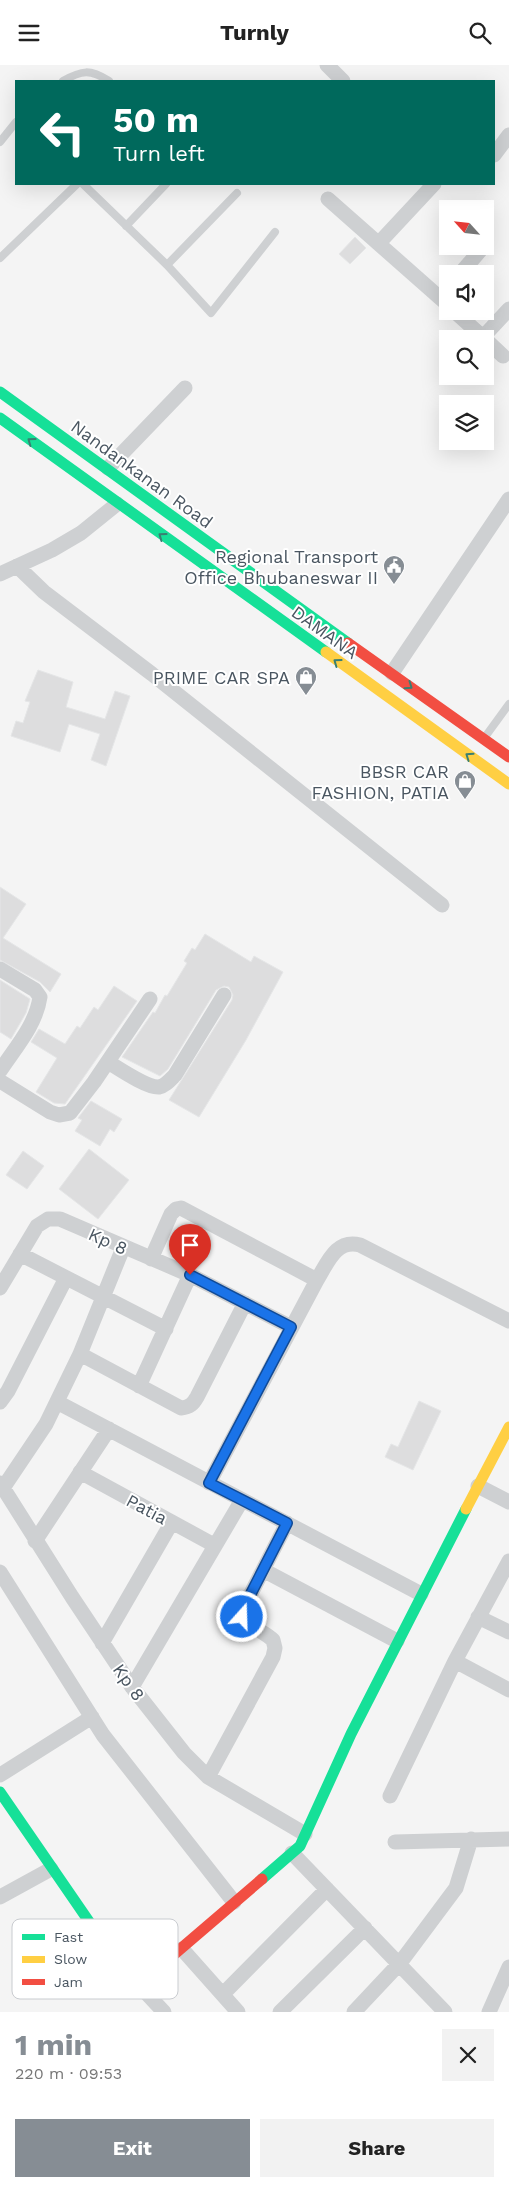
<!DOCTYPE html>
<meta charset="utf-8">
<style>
:root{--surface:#fff;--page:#f2f2f2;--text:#222;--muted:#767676;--accent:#868d94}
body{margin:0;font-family:"Work Sans",sans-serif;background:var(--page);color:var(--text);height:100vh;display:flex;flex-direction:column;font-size:19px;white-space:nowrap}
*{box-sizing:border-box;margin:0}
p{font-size:16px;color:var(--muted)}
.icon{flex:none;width:28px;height:28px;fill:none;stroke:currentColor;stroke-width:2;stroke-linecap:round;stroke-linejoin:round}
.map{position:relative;height:1947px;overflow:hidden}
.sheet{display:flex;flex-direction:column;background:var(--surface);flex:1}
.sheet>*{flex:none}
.banner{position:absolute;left:15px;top:15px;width:480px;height:105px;border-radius:0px;box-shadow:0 5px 20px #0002;background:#00695c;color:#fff;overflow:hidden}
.needle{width:32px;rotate:297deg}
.tools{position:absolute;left:439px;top:135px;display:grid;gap:10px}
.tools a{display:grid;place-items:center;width:55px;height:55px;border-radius:0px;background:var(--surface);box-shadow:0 5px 20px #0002;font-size:25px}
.pin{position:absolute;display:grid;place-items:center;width:42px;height:42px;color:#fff;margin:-51px -21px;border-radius:50% 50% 50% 0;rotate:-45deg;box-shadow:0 0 5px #0007}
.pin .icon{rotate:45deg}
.me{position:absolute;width:55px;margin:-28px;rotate:20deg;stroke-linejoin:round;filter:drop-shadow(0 0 4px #0008)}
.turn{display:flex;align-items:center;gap:18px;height:105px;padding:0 15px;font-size:22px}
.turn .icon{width:65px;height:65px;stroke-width:2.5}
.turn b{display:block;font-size:35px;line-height:42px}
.round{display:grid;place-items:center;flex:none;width:52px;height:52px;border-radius:0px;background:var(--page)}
.overview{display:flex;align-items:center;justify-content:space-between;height:85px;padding:0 15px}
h1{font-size:30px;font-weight:700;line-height:38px;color:var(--accent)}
.cta{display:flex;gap:10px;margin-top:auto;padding:10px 15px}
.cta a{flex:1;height:58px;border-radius:0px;background:var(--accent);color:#fff;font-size:20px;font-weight:700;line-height:58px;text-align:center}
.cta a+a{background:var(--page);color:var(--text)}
header{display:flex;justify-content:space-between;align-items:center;height:65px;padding:0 15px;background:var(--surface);font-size:22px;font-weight:700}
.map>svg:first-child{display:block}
.building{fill:#ddddde;stroke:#e5e6e7}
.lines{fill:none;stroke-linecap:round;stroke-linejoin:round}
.lane{stroke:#ced0d2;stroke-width:8}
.street{stroke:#ced0d2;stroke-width:15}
.fast{stroke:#16e098;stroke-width:11}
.slow{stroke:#ffcf43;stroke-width:11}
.jam{stroke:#f24e42;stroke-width:11}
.oneway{stroke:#3a7f72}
.route-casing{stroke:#114b97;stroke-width:12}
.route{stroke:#1a73e8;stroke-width:9}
.labels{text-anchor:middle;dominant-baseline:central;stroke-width:4;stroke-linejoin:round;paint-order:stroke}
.street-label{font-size:18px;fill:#4a5661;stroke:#fff}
.poi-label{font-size:18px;fill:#4a5661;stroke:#fff;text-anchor:end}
.key{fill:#fff;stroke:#c9ccd0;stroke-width:1}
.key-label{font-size:14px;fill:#4a5661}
</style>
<header><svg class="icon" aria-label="menu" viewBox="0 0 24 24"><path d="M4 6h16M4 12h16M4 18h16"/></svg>Turnly<svg class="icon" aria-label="search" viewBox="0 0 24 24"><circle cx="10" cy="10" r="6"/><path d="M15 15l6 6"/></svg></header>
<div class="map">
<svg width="509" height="1947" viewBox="0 0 509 1947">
<rect width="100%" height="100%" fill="#f4f4f4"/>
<path class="building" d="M355,172L366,183L350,199L339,189Z
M38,605L73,617L66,642L105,654L115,626L130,631L106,701L91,695L100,669L69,659L60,687L11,671L16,656L23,658L30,637L25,636Z
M0,822L26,839L3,873L61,909L50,927L40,917L0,895Z
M205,869L251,897L254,891L283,907L246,975L199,1052L169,1035L232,935L233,930L229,922L224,921L216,925L168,1004L160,1011L122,992L153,947L155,948L165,930L167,931L187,898L184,896L192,883L195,885Z
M0,915L30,934L26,948L11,974L0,967Z
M114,921L137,936L65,1039L54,1038L36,1027L57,993L31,977L39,964L65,979L77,961L80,963L94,942L98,945Z
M91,1036L122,1054L114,1067L110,1064L100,1081L75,1066L82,1055L78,1053Z
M89,1084L129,1115L98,1154L59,1124Z
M23,1086L44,1101L27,1124L6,1110Z
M419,1336L441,1346L413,1405L385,1392L391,1379L398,1382Z"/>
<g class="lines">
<path class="lane" d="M63,16C82,5 90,4 109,16
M0,77L16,57
M83,119L167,200L211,248L275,167
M126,161L166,119
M0,193L77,119
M167,200L237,128
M485,672L509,639"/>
<path class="street" d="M327,0L343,16
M494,90L509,70
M328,134L448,240
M379,178L434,119
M460,209L484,181
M454,246L485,274
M483,272L509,244
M485,274L503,291
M108,403L185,323
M17,501L44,527L152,609L442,840
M0,509L52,485L81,468L117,439
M392,608L509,434
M0,904L35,925L40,932C36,960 15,983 0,1006
M108,997C118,1003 147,1023 159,1022C165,1021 170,1015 175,1010L224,930
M0,1016L50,1047L59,1050L70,1048L94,1017L150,934
M20,1189L166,1264
M151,1194L171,1149L176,1144L181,1143L317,1215
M0,1223L37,1161L48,1154H60L190,1210L291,1262
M80,1289L181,1343C190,1342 193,1339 197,1332L245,1238
M139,1321L190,1210
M0,1337L8,1326L66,1213
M57,1337L421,1529
M80,1407L214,1480
M0,1418L72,1532L132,1622L184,1688L208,1712L305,1769
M209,1418L317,1215C328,1197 336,1174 360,1180L509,1256
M478,1421L509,1437
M3,1423L46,1359L80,1289L123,1183
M35,1476L109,1364
M263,1505L397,1576
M0,1507L103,1670L234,1837
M478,1552L509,1567
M102,1578L172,1457
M455,1596L509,1625
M132,1622L242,1435
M0,1710L92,1652
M208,1712L273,1592L275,1583L273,1575C263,1565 242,1560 243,1544L287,1458
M390,1731L455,1596L509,1496
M395,1777L509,1774
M292,1788L445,1947
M0,1832L51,1804
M182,1884L238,1947
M135,1916L164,1947
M223,1929L327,1824
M280,1947L365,1863
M354,1947L400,1898L456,1823L471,1774
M489,1947L509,1902"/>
<path class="fast" d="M0,327L348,578
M0,353L326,587
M0,1727L110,1887
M262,1814L300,1781L351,1669L466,1444"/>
<path class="slow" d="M326,587L509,719
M466,1444L509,1362"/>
<path class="jam" d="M348,578L509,692
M110,1887C119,1900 126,1916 143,1916L262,1814"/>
</g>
<defs><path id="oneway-chevron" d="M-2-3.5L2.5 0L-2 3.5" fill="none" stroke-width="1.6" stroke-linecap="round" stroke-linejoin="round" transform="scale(1.25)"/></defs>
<g class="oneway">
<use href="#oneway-chevron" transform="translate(31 376) rotate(-144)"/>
<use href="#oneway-chevron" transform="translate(162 471) rotate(-144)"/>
<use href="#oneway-chevron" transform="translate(337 597) rotate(-144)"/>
<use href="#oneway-chevron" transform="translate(409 621) rotate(35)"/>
<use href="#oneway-chevron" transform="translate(469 691) rotate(-145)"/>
</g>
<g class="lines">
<g class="route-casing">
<path id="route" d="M190,1210L291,1262L209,1418L287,1458L243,1544L242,1552"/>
</g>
<use href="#route" class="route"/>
</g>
<defs>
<g id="civic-pin" transform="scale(1.125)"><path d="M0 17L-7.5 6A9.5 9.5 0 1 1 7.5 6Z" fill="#868d94" stroke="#fff"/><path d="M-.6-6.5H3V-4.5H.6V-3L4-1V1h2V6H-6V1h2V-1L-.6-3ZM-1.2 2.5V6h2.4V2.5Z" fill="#fff"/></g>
<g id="shop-pin" transform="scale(1.125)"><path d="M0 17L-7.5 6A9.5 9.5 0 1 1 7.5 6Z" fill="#868d94" stroke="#fff"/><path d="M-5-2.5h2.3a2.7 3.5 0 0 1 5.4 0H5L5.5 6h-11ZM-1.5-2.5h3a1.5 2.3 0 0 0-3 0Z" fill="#fff"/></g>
</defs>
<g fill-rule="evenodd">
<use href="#civic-pin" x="394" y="501"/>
<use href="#shop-pin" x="306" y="612"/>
<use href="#shop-pin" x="465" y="716"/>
</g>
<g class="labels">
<g class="street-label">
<text transform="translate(142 409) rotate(36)">Nandankanan Road</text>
<text transform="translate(325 567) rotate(36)">DAMANA</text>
<text transform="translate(108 1176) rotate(24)">Kp 8</text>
<text transform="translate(147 1444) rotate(28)">Patia</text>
<text transform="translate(129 1617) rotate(55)">Kp 8</text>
</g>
<g class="poi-label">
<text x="378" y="491">Regional Transport<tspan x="378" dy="21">Office Bhubaneswar II</tspan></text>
<text x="290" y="612">PRIME CAR SPA</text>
<text x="449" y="706">BBSR CAR<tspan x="449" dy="21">FASHION, PATIA</tspan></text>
</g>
</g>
<rect x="12" y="1854" width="166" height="80" rx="8" class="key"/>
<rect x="22" y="1869" width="23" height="6" fill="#16e098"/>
<rect x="22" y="1891" width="23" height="7" fill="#ffcf43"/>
<rect x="22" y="1914" width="23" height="6" fill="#f24e42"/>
<g class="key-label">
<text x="54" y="1877">Fast</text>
<text x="54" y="1899">Slow</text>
<text x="54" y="1922">Jam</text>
</g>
</svg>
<div class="tools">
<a><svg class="needle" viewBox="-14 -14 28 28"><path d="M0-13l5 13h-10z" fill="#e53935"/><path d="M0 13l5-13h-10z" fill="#767676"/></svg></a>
<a><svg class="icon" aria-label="sound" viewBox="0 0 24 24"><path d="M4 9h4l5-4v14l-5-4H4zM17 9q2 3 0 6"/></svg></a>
<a><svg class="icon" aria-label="search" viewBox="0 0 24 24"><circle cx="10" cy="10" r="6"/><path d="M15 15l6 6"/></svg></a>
<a><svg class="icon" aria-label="layers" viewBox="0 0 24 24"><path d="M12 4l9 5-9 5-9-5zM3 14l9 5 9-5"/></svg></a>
</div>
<div class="pin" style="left:190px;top:1210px;background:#d93025"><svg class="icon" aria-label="arrive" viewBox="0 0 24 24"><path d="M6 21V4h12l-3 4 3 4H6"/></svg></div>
<svg class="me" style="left:242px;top:1552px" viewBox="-20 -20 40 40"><circle r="17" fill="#1a73e8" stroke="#fff" stroke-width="3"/><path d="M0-11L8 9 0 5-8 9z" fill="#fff"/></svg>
<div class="banner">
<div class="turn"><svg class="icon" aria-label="left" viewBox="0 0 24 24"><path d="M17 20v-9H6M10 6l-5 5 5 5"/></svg><div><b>50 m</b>Turn left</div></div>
</div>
</div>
<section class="sheet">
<div class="overview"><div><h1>1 min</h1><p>220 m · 09:53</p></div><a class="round"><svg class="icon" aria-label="close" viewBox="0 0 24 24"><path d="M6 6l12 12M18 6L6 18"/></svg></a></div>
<div class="cta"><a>Exit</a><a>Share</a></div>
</section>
